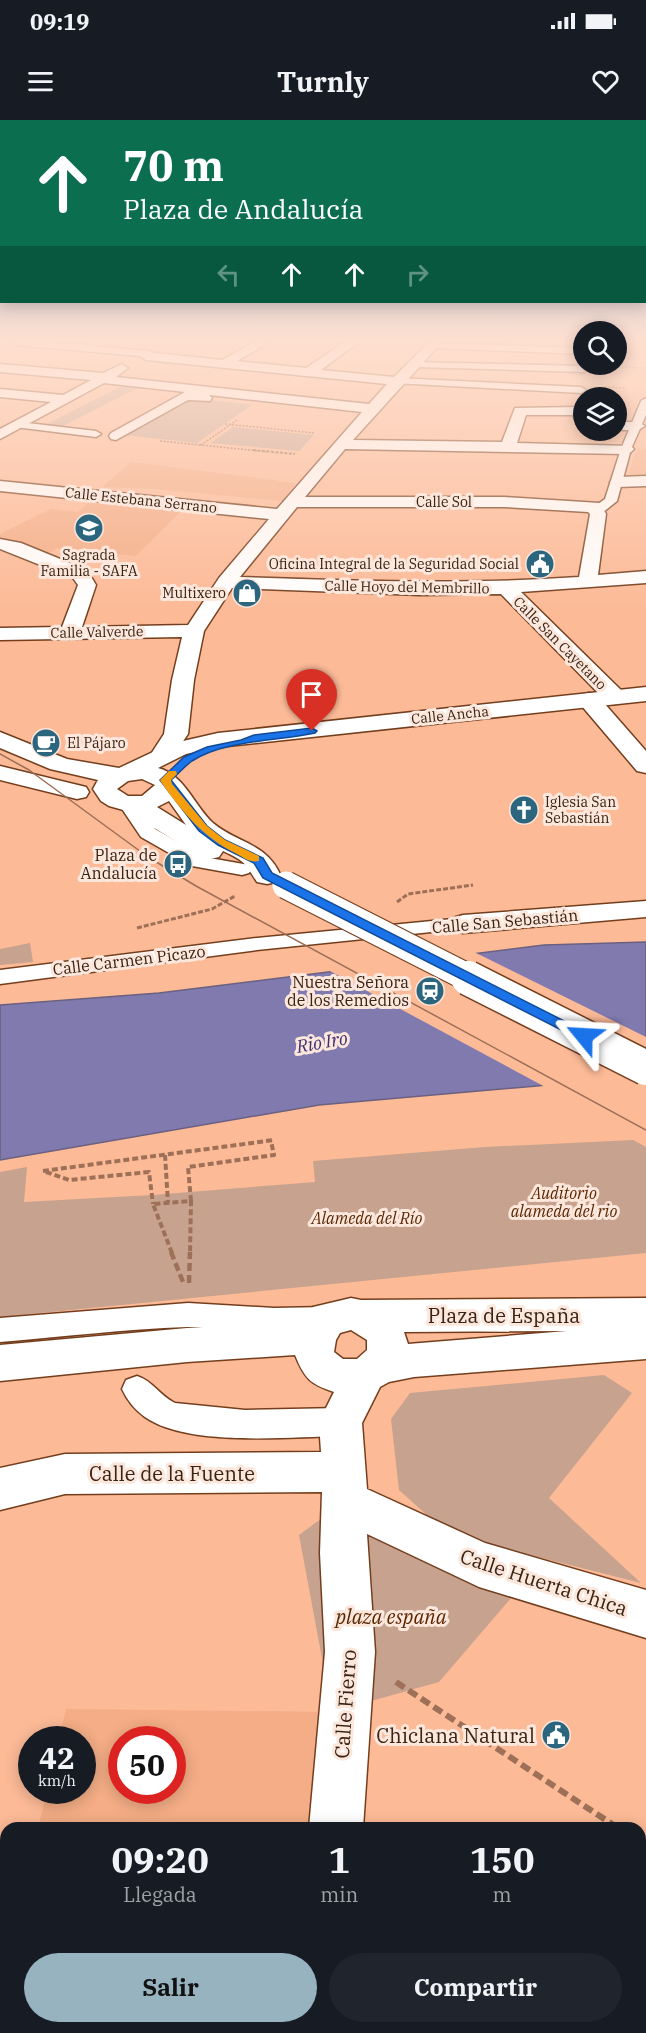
<!DOCTYPE html>
<html lang="es">
<meta charset="utf-8">
<style>
:root{--surface:#171b24;--page:#20242c;--text:#f1f3f6;--muted:#9ea1a6;--accent:#98b3c0}
body{margin:0;font-family:"IBM Plex Serif",serif;background:var(--page);color:var(--text);height:100vh;display:flex;flex-direction:column;font-size:22px;white-space:nowrap}
*{box-sizing:border-box;margin:0}
p{font-size:20px;color:var(--muted)}
.icon{flex:none;width:33px;height:33px;fill:none;stroke:currentColor;stroke-width:2;stroke-linecap:round;stroke-linejoin:round}
.map{position:relative;flex:1;overflow:hidden}
.drawer{position:absolute;left:0px;top:1702px;width:646px;height:212px;display:flex;flex-direction:column;background:var(--surface);border-radius:18px 18px 0 0;box-shadow:0 3px 15px #0003}
.drawer>*{flex:none}
.hud{position:absolute;left:0px;top:0px;width:646px;height:183px;box-shadow:0 3px 15px #0003;background:#0b6e4f;color:#fff;overflow:hidden}
.controls{position:absolute;left:573px;top:201px;display:grid;gap:12px}
.controls a{display:grid;place-items:center;width:54px;height:54px;border-radius:50%;background:var(--surface);box-shadow:0 3px 15px #0003;font-size:30px}
.speed{position:absolute;left:18px;top:1606px;display:flex;gap:12px;font-size:30px;font-weight:700;text-align:center}
.speed>*{display:grid;place-content:center;width:78px;height:78px;border-radius:50%;background:var(--surface);box-shadow:0 3px 15px #0003;line-height:1}
.speed small{font-size:15px;font-weight:400}
.speed .limit{border:9px solid #d22;background:#fff;color:#111}
.pin{position:absolute;display:grid;place-items:center;width:51px;height:51px;color:#fff;margin:-62px -26px;border-radius:50% 50% 50% 0;rotate:-45deg;box-shadow:0 0 6px #0007}
.pin .icon{rotate:45deg}
.me{position:absolute;width:66px;margin:-33px;rotate:297deg;stroke-linejoin:round;filter:drop-shadow(0 0 4px #0008)}
.turn{display:flex;align-items:center;gap:21px;height:126px;padding:0 24px;font-size:27px}
.turn .icon{width:78px;height:78px;stroke-width:2.5}
.turn b{display:block;font-size:42px;line-height:51px}
.lanes{display:flex;align-items:center;height:57px;padding:0 24px;background:#0003;justify-content:center;gap:30px;direction:ltr}
.lanes .off{opacity:.35}
.eta{display:flex;justify-content:space-evenly;align-items:center;height:102px;text-align:center}
.eta b{font-size:36px;font-weight:700;line-height:42px}
.primary-button{display:flex;gap:12px;margin-top:auto;padding:12px 24px}
.primary-button a{flex:1;height:69px;border-radius:36px;background:var(--accent);color:#111;font-size:24px;font-weight:700;line-height:69px;text-align:center}
.primary-button a+a{background:var(--page);color:var(--text)}
.status{display:flex;justify-content:space-between;align-items:center;height:42px;padding:0 30px;background:var(--surface);direction:ltr}
.status svg{height:16px;fill:currentColor}
header{display:flex;justify-content:space-between;align-items:center;height:78px;padding:0 24px;background:var(--surface);font-size:27px;font-weight:700}
.map>svg:first-child{display:block}
.built{fill:#f4ad86;fill-rule:evenodd}
.green{fill:#c7a38f}
.water{fill:#807aaf;stroke:#6b6080;stroke-width:1.5}
.pier{fill:#fcba97}
.lines{fill:none;stroke-linecap:round;stroke-linejoin:round}
.lane-casing{stroke:#743e1d;stroke-width:3}
.street-casing{stroke:#743e1d;stroke-width:3}
.secondary-casing{stroke:#743e1d;stroke-width:3}
.path-far5{stroke:#9e7057;stroke-width:1.5;stroke-dasharray:2 1.5;stroke-linecap:butt}
.path-far4{stroke:#9e7057;stroke-width:2;stroke-dasharray:3 1.5;stroke-linecap:butt}
.path-far3{stroke:#9e7057;stroke-width:3;stroke-dasharray:5 2;stroke-linecap:butt}
.path-far2{stroke:#9e7057;stroke-width:4;stroke-dasharray:6 3;stroke-linecap:butt}
.path-far1{stroke:#9e7057;stroke-width:4.5;stroke-dasharray:8 4;stroke-linecap:butt}
.path{stroke:#9e7057;stroke-width:6;stroke-dasharray:10 5;stroke-linecap:butt}
.lane{fill:#fff;fill-rule:evenodd}
.street{fill:#fff;fill-rule:evenodd}
.secondary{fill:#fff;fill-rule:evenodd}
.tram{stroke:#9d6f57;stroke-width:1.5}
.secondary-bridge-far1-casing{stroke:#743e1d;stroke-width:29;stroke-linecap:butt}
.secondary-bridge-casing{stroke:#743e1d;stroke-width:37;stroke-linecap:butt}
.secondary-bridge-far1{stroke:#fff;stroke-width:27}
.secondary-bridge{stroke:#fff;stroke-width:34}
.route{fill:#1a73e8;stroke:#114b97;stroke-width:1.5}
.slow{fill:#f59e0b}
.labels{text-anchor:middle;dominant-baseline:central;stroke-width:6;stroke-linejoin:round;paint-order:stroke}
.far-street-label{font-size:14px;fill:#3a2214;stroke:#fce7dc}
.far-poi-label{font-size:14px;fill:#3a2214;stroke:#fce7dc;text-anchor:end}
.poi-label{font-size:16px;fill:#3a2214;stroke:#fce7dc;text-anchor:end}
.street-label{font-size:16px;fill:#3a2214;stroke:#fce7dc}
.park-label{font-size:16px;font-style:italic;fill:#5b2703;stroke:#fce7dc}
.water-label{font-size:18px;font-style:italic;fill:#3c2e71;stroke:#fce7dc}
.near-street-label{font-size:20px;fill:#3a2214;stroke:#fce7dc}
.near-park-label{font-size:20px;font-style:italic;fill:#5b2703;stroke:#fce7dc}
.near-poi-label{font-size:20px;fill:#3a2214;stroke:#fce7dc;text-anchor:end}
</style>
<div class="status"><b>09:19</b><svg viewBox="0 0 49 12"><path d="M0 12V9h3v3zM5 12V6h3v6zM10 12V3h3v9zM15 12V0h3v12zM26 1h20v11H26zM47 4h2v5h-2z"/></svg></div>
<header><svg class="icon" aria-label="menu" viewBox="0 0 24 24"><path d="M4 6h16M4 12h16M4 18h16"/></svg>Turnly<svg class="icon" aria-label="heart" viewBox="0 0 24 24"><path d="M12 20l-8-8c-3-5 5-10 8-4 3-6 11-1 8 4z"/></svg></header>
<div class="map">
<svg width="646" height="1913" viewBox="0 0 646 1913">
<rect width="100%" height="100%" fill="#fcba97"/>
<path class="built" d="M617,222H646V238L617,237Z
M637,328L646,329V359L628,355Z
M131,342L218,353L296,363L282,381L156,369L102,367Z
M92,379L185,387L136,436L57,428L49,433L0,417V414L51,389L78,392Z
M66,1589L332,1592L320,1708H38L47,1671H82V1620H59ZM122,1620H172V1671H122Z
M6,1766V1908H299L298,1913H0V1768Z"/>
<path class="green" d="M124,265L140,267L63,306L47,304Z
M188,277L252,285L197,323L124,315Z
M233,307L314,315L299,331L211,323Z
M30,823L33,842L0,845V829Z
M633,1020L646,1027V1133L0,1197V1052L27,1047L24,1082L152,1075L315,1062L313,1041L485,1027Z
M604,1255L632,1273L549,1378L641,1463L482,1423L429,1397L399,1370L391,1299L410,1273Z
M345,1381L511,1478L439,1562L332,1592L299,1415Z"/>
<path class="water" d="M646,822V954L537,966L319,985L0,1040V885L159,873L544,825Z"/>
<path class="pier" d="M472,831L646,917V957L547,968L328,850Z"/>
<g class="lines">
<g class="lane-casing">
<path id="lane" d="M13,222H45L150,231L154,234L150,237L17,225Z
M429,223L584,228V234L432,228L429,227Z
M412,242L584,246L589,249L584,252L415,247L412,246Z
M397,258L581,267L586,270L581,273L394,263L392,261Z
M646,278V295L631,329L617,381L602,393H594V387L605,379L621,329L641,281Z
M19,302L96,311L101,314L96,317L15,307V303Z
M127,678L133,679L155,709L204,737L249,745L252,749L249,753L242,755L192,746L141,717L118,683L121,679Z
M463,798L470,800L473,804L470,808L257,830L0,864V850L257,818Z
M188,1183L274,1188L327,1187L337,1191L342,1199L337,1207C297,1221 231,1206 187,1207C125,1209 62,1217 0,1222V1198Z
M137,1256C153,1261 160,1276 175,1283L245,1290L340,1288L351,1292L356,1302L351,1312L340,1316C289,1317 187,1327 145,1297C135,1290 127,1280 122,1269L126,1260Z"/>
</g>
<g class="street-casing">
<path id="street" d="M255,222H270L237,241L306,248L345,222H359L321,250L394,257L429,222H442L353,320L502,322L515,288L578,287L584,289V309L579,308L573,295H526L517,323L631,326L634,329L631,332L626,334L345,329L305,377H504L600,383L606,394L598,455L646,451V463L521,472L623,572L626,577L623,582L615,584L607,582L501,474L420,475L232,468L204,511L194,560L188,614L171,639L163,641L155,639L151,634L164,614L172,560L182,517L0,520V508L62,507L78,465L73,458L0,429V419L21,423L87,450L96,465L82,507L188,505L219,458L269,399L0,371V361L277,389L362,292L209,275L212,278L210,281L188,280L116,320L111,319L109,316L111,313L185,272L104,263L0,319V309L51,282L0,277V269L63,275L91,260L0,252V244L103,253L122,244L128,248L116,257L369,284L387,264L146,240L140,236L146,232L222,240ZM297,387H504L588,392L590,394L579,457C465,465 353,461 240,457Z
M616,302H638L645,306L638,310H616Z
M646,356V366L618,367L610,362L618,357Z
M589,573L597,575L646,631V653L637,651L581,585L578,580L581,575Z
M351,1178L361,1180L646,1178V1239L414,1257L389,1262L380,1267L362,1303L367,1369L485,1423L646,1470V1518L479,1467L367,1414L375,1532L363,1708H309L325,1532L320,1433L322,1372L65,1374L0,1390V1348L65,1334L321,1332L319,1302L334,1272C310,1264 305,1259 295,1235L187,1242L0,1261V1225L187,1208L304,1201L313,1187ZM351,1210L367,1220V1230L357,1239H343L334,1232L336,1220L340,1213ZM567,1211L408,1224L404,1212Z
M290,1908H350V1913H290Z"/>
</g>
<g class="secondary-casing">
<path id="secondary" d="M646,567V581L218,627L186,634L158,648C184,654 195,687 213,703C238,724 266,722 281,756L277,762L267,764L257,762C244,742 246,742 223,731L219,737L210,739L201,737L127,691L109,686L101,681L93,669L98,660L50,649L0,628V612L67,639L119,648L170,624L218,613ZM142,659L155,665L142,676H128L117,669L128,661ZM169,681L186,705L157,687Z
M0,646L86,667L89,672L86,677L77,679L0,660Z
M646,781V797L463,813L453,810L449,804L453,798L463,795Z"/>
</g>
<path class="path-far5" d="M608,247L646,248
M605,267L625,268
M237,300L201,325L269,332
M225,304L314,313
M160,321L201,325"/>
<path class="path-far4" d="M253,330L295,334"/>
<path class="path-far3" d="M397,782L408,774L473,765
M137,808L212,789L235,776"/>
<path class="path-far2" d="M165,1035L168,1083
M43,1051L274,1020
M46,1052L69,1060L149,1052L153,1084
M191,1081L188,1047L274,1035L271,1021
M172,1133L153,1084L191,1081L190,1133"/>
<path class="path-far1" d="M171,1132L183,1162
M189,1163L190,1132"/>
<path class="path" d="M396,1562L618,1708
M640,1723L646,1727"/>
<use href="#lane" class="lane"/>
<use href="#street" class="street"/>
<use href="#secondary" class="secondary"/>
<path class="tram" d="M0,634L29,650L148,737L196,766L646,1010"/>
<g class="secondary-bridge-far1-casing">
<path id="secondary-bridge-far1" d="M286,765L471,859"/>
</g>
<g class="secondary-bridge-casing">
<path id="secondary-bridge" d="M468,858L646,948"/>
</g>
<use href="#secondary-bridge-far1" class="secondary-bridge-far1"/>
<use href="#secondary-bridge" class="secondary-bridge"/>
</g>
<linearGradient id="sky" x2="0" y2="1"><stop stop-color="#7e9dd1"/><stop offset="0.45" stop-color="#fee0d0"/><stop offset="1" stop-color="#fee0d0" stop-opacity="0"/></linearGradient>
<rect width="646" height="490" fill="url(#sky)"/>
<path class="route" d="M312,608L317,611L315,613C278,621 225,620 192,641C185,646 178,654 171,660L207,706L225,720L263,738L272,753L588,913L590,916L588,919H579L263,758L254,743L218,725L199,711L160,660L184,637L207,627L241,620L254,615Z"/>
<path class="slow" d="M169,651H176L177,654L171,660L172,664L207,706L225,720L259,736V741C250,743 244,738 237,734C203,717 185,695 163,665L160,660Z"/>
<defs>
<g id="school-disc" transform="scale(1.5)"><circle r="9.5" fill="#2b657e" stroke="#fce7dc"/><path d="M0-5L7-2L0 1L-7-2ZM-4 1L0 2.5L4 1V4Q0 6-4 4Z" fill="#fff"/></g>
<g id="civic-disc" transform="scale(1.5)"><circle r="9.5" fill="#2b657e" stroke="#fce7dc"/><path d="M-.6-6.5H3V-4.5H.6V-3L4-1V1h2V6H-6V1h2V-1L-.6-3ZM-1.2 2.5V6h2.4V2.5Z" fill="#fff"/></g>
<g id="shop-disc" transform="scale(1.5)"><circle r="9.5" fill="#2b657e" stroke="#fce7dc"/><path d="M-5-2.5h2.3a2.7 3.5 0 0 1 5.4 0H5L5.5 6h-11ZM-1.5-2.5h3a1.5 2.3 0 0 0-3 0Z" fill="#fff"/></g>
<g id="cafe-disc" transform="scale(1.5)"><circle r="9.5" fill="#2b657e" stroke="#fce7dc"/><path d="M-5.5-4.5H6V0H3Q3 3.5 0 3.5H-2.5Q-5.5 3.5-5.5 0ZM3-3.2v2h1.7v-2ZM-6 4.5H4V6H-6Z" fill="#fff"/></g>
<g id="church-disc" transform="scale(1.5)"><circle r="9.5" fill="#2b657e" stroke="#fce7dc"/><path d="M-1.2-6h2.4v3.5h3.3v2.4h-3.3V6h-2.4V-.1h-3.3v-2.4h3.3Z" fill="#fff"/></g>
<g id="bus-disc" transform="scale(1.5)"><circle r="9.5" fill="#2b657e" stroke="#fce7dc"/><path d="M-5-6H5V4H4V6H2V4H-2V6H-4V4H-5ZM-3.5-4V0h7V-4ZM-3.5 1.2v1.5H-2V1.2ZM2 1.2v1.5H3.5V1.2Z" fill="#fff"/></g>
<g id="station-disc" transform="scale(1.5)"><circle r="9.5" fill="#2b657e" stroke="#fce7dc"/><path d="M-3-6H3Q5-6 5-4V2Q5 4 3 4L4.5 6H3L1.5 4h-3L-3 6H-4.5L-3 4Q-5 4-5 2V-4Q-5-6-3-6ZM-3.5-4v3h7v-3ZM-3.5 1v1.5H-2V1ZM2 1v1.5H3.5V1Z" fill="#fff"/></g>
</defs>
<g fill-rule="evenodd">
<use href="#school-disc" x="89" y="408"/>
<use href="#civic-disc" x="540" y="444"/>
<use href="#shop-disc" x="247" y="473"/>
<use href="#cafe-disc" x="46" y="623"/>
<use href="#church-disc" x="524" y="690"/>
<use href="#bus-disc" x="178" y="744"/>
<use href="#station-disc" x="430" y="871"/>
<use href="#civic-disc" x="556" y="1615"/>
</g>
<g class="labels">
<g class="far-street-label">
<text transform="translate(141 380) rotate(6)">Calle Estebana Serrano</text>
<text x="444" y="382">Calle Sol</text>
<text transform="translate(407 467) rotate(1)">Calle Hoyo del Membrillo</text>
<text transform="translate(97 512) rotate(-1)">Calle Valverde</text>
<text transform="translate(560 523) rotate(45)">Calle San Cayetano</text>
<text transform="translate(450 595) rotate(-6)">Calle Ancha</text>
</g>
<g class="far-poi-label">
<text x="89" y="435" text-anchor="middle">Sagrada<tspan x="89" dy="16">Familia - SAFA</tspan></text>
<text x="519" y="444">Oficina Integral de la Seguridad Social</text>
<text x="226" y="473">Multixero</text>
<text x="67" y="623" text-anchor="start">El Pájaro</text>
<text x="545" y="682" text-anchor="start">Iglesia San<tspan x="545" dy="16">Sebastián</tspan></text>
</g>
<g class="poi-label">
<text x="157" y="735">Plaza de<tspan x="157" dy="18">Andalucía</tspan></text>
<text x="409" y="862">Nuestra Señora<tspan x="409" dy="18">de los Remedios</tspan></text>
</g>
<g class="street-label">
<text transform="translate(505 801) rotate(-5)">Calle San Sebastián</text>
<text transform="translate(129 840) rotate(-7)">Calle Carmen Picazo</text>
</g>
<g class="park-label">
<text x="564" y="1073">Auditorio<tspan x="564" dy="18">alameda del rio</tspan></text>
<text x="367" y="1098">Alameda del Río</text>
</g>
<g class="water-label">
<text transform="translate(322 922) rotate(-10)">Rio Iro</text>
</g>
<g class="near-street-label">
<text x="504" y="1195">Plaza de España</text>
<text x="172" y="1353">Calle de la Fuente</text>
<text transform="translate(544 1462) rotate(18)">Calle Huerta Chica</text>
<text transform="translate(345 1584) rotate(-86)">Calle Fierro</text>
</g>
<g class="near-park-label">
<text x="391" y="1496">plaza españa</text>
</g>
<g class="near-poi-label">
<text x="535" y="1615">Chiclana Natural</text>
</g>
</g>
</svg>
<div class="controls">
<a><svg class="icon" aria-label="search" viewBox="0 0 24 24"><circle cx="10" cy="10" r="6"/><path d="M15 15l6 6"/></svg></a>
<a><svg class="icon" aria-label="layers" viewBox="0 0 24 24"><path d="M12 4l9 5-9 5-9-5zM3 14l9 5 9-5"/></svg></a>
</div>
<div class="speed"><div>42<small>km/h</small></div><div class="limit">50</div></div>
<div class="pin" style="left:312px;top:611px;background:#d93025"><svg class="icon" aria-label="arrive" viewBox="0 0 24 24"><path d="M6 21V4h12l-3 4 3 4H6"/></svg></div>
<svg class="me" style="left:584px;top:916px" viewBox="-20 -20 40 40"><path d="M0-17L14 15 0 8-14 15z" fill="#1a73e8" stroke="#fff" stroke-width="4"/></svg>
<div class="hud">
<div class="turn"><svg class="icon" aria-label="ahead" viewBox="0 0 24 24"><path d="M12 20V5M6 11l6-6 6 6"/></svg><div><b>70 m</b>Plaza de Andalucía</div></div>
<div class="lanes"><svg class="icon off" aria-label="left" viewBox="0 0 24 24"><path d="M17 20v-9H6M10 6l-5 5 5 5"/></svg><svg class="icon" aria-label="ahead" viewBox="0 0 24 24"><path d="M12 20V5M6 11l6-6 6 6"/></svg><svg class="icon" aria-label="ahead" viewBox="0 0 24 24"><path d="M12 20V5M6 11l6-6 6 6"/></svg><svg class="icon off" aria-label="right" viewBox="0 0 24 24"><path d="M7 20v-9h11M14 6l5 5-5 5"/></svg></div>
</div>
<section class="drawer">
<div class="eta">
<div><b>09:20</b><p>Llegada</p></div>
<div><b>1</b><p>min</p></div>
<div><b>150</b><p>m</p></div>
</div>
<div class="primary-button"><a>Salir</a><a>Compartir</a></div>
</section>
</div>
